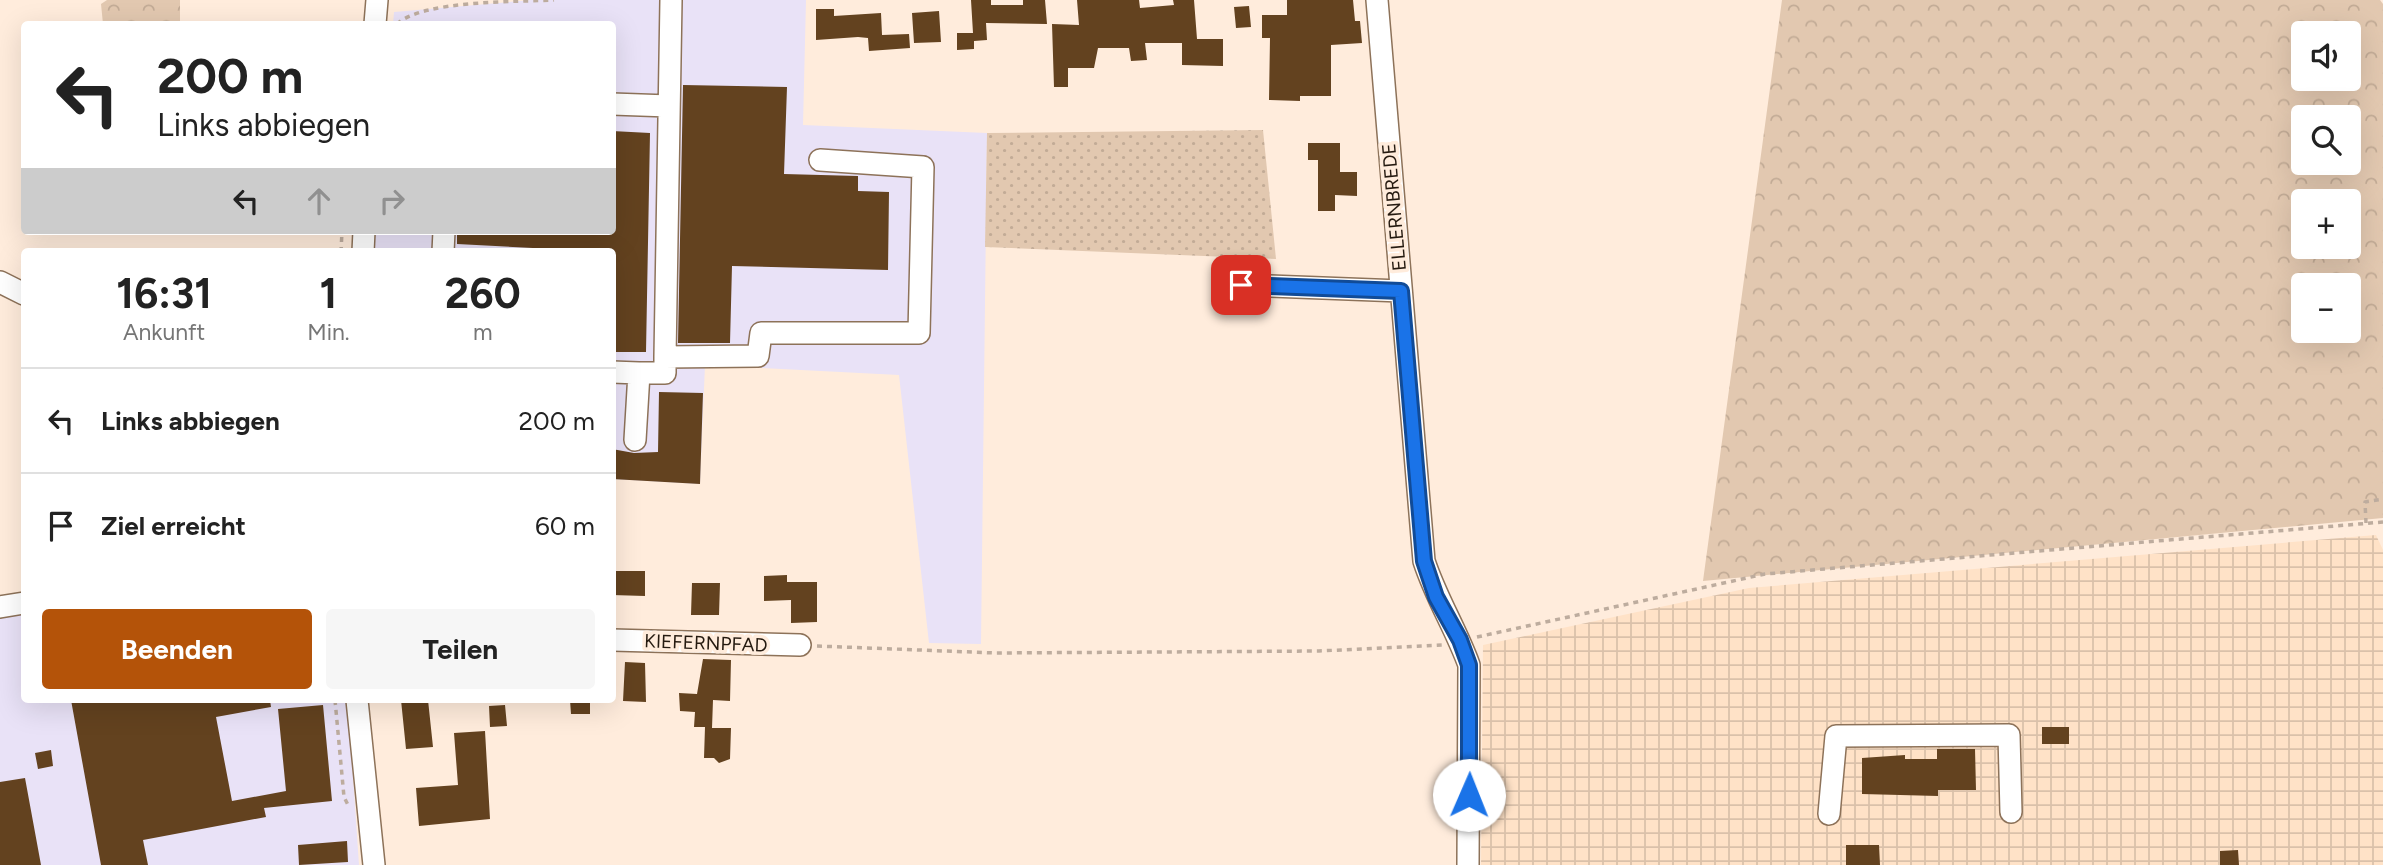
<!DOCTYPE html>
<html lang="de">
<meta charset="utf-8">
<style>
:root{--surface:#fff;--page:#f6f6f6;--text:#222;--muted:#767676;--line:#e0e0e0;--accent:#b45309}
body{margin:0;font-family:Figtree,sans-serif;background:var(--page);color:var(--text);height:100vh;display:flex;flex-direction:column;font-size:26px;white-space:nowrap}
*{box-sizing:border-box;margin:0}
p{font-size:23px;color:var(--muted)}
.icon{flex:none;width:38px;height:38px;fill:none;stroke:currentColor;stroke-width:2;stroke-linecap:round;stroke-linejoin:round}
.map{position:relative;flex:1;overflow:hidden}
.drawer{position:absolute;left:21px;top:248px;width:595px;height:455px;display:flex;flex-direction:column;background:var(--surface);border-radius:7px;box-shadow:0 7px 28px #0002}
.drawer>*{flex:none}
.hud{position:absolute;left:21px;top:21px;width:595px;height:214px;border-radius:7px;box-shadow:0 7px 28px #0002;background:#fff;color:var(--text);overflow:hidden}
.tools{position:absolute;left:2291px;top:21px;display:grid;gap:14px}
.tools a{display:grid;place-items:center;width:70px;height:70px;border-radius:7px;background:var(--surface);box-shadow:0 7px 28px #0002;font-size:35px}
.pin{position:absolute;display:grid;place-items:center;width:60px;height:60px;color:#fff;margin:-30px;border-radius:14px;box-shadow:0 4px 10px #0006}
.me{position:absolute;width:77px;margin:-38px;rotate:1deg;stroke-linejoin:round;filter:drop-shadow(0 0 5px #0008)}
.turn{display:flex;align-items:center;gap:24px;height:147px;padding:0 21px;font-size:32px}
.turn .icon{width:91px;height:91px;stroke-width:2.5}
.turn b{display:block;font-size:49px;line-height:60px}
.lanes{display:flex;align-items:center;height:66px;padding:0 21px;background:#0003;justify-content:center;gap:35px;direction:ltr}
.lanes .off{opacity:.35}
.eta{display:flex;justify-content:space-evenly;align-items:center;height:119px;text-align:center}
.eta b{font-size:42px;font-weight:700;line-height:49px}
.cta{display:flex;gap:14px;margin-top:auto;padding:14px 21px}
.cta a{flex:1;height:80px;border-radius:7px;background:var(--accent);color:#fff;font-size:28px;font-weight:700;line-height:80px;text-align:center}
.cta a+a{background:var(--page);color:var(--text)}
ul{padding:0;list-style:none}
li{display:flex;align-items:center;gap:21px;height:105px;padding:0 21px;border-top:2px solid var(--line)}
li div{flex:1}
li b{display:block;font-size:26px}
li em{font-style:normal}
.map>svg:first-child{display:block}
.commercial{fill:#e9e2f7}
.industrial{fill:url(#industrial-grid)}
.grass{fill:url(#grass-dots)}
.forest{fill:url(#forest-crowns);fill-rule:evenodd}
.building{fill:#63421f}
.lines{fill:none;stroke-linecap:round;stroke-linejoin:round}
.minor-casing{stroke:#8d7259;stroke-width:24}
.path{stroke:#bdac9e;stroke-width:3.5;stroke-dasharray:5 5;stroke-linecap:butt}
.minor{stroke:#fff;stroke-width:21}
.route-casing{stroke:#114b97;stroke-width:18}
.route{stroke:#1a73e8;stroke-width:12}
.labels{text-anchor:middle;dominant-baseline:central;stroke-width:7;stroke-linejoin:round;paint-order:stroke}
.street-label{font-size:19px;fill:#251a10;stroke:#ffecdc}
</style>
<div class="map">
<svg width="2383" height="865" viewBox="0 0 2383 865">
<defs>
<pattern id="industrial-grid" width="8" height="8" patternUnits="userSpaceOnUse" patternTransform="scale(1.75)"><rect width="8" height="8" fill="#ffe2c7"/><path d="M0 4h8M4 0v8" fill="none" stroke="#dac1aa"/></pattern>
<pattern id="grass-dots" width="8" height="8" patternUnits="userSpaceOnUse" patternTransform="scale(1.75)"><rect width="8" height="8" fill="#e2c8b0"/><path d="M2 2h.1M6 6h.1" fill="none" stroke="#c2ab96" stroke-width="1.8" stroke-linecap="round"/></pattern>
<pattern id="forest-crowns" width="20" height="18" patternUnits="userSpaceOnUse" patternTransform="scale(1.75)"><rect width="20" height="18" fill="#e2c8b0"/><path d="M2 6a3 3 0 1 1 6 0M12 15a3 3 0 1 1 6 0" fill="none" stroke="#c2ab96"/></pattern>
</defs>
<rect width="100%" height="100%" fill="#ffecdc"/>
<path class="commercial" d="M532,0H806L803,125L987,133L981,644L929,643L899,375L705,365L700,484L613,479L612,252H374L376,231H612V24H393L394,12Z
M24,611V700H348L359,865H0V616Z"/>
<path class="industrial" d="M2376,535L2383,550V865H1481L1483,645L1749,588Z"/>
<path class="grass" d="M1263,130L1276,259L985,247L987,133Z"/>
<path class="forest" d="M107,0H180V24H103L101,4Z
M1782,0H2380L2383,4V518L1703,581ZM2303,33H2348V79H2303ZM2303,117H2348V163H2303ZM2303,201H2348V247H2303ZM2303,285H2348V331H2303Z"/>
<path class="building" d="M971,0H991V5H1023V0H1045L1047,24L986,23L987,40L974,41V49L957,50V33H973Z
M1077,0H1139L1140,8L1174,5L1173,0H1194L1197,39H1223V66L1182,65V43H1145L1147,60L1131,61L1129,48H1098L1094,68H1068V87H1054L1052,24L1079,25Z
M1287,0H1353L1355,21H1360L1362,43L1331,45V96H1300V101L1269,100L1270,38H1262V15H1287Z
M1249,6L1251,27L1236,28L1234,7Z
M816,9H834V16L881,13L882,35L909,34L910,48L869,51L868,38L858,37L816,40Z
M939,11L941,42L914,43L912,13Z
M683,85L787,87L784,174L858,176V191L889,192L888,270L732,266L730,343H678Z
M612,131L650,133L646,352H612V252L457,244V231H612Z
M1308,143H1340V172H1357V196L1335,195V211H1318V160H1308Z
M659,392L703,393L700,484L612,479V449L634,453L658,452Z
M612,571H645V596L612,595Z
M787,575V582H817V622L791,623V600L764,601V576Z
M692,583H720L719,615H691Z
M703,659L731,660L730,701L713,700L712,728H731L730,759L719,763L714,758H704L705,727H694L695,712L680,711L679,693L697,694Z
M625,662L645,663L646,702L623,701Z
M71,700H270L271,707L216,717L232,801L286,791L278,709L323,705L332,801L264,808L266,817L143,840L148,865H101Z
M401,700H428L433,747L406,749Z
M570,700H590V714H571Z
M505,705L507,726L490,727L489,706Z
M2042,727H2069V744H2042Z
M485,731L490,819L419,826L416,788L458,785L454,733Z
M1937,749H1975L1976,790H1938V796L1862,794V758L1905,755V759H1937Z
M51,750L53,766L38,769L35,753Z
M25,778L41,865H0V782Z
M347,841L348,862L299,865L298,845Z
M1846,845H1879L1880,865H1846Z
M2238,850L2239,865H2220V851Z"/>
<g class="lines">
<g class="minor-casing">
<path id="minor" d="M671,0L665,357L758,356L761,333H919L923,167L820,160
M1377,0L1424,561C1436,598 1456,629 1469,665L1468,865
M375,24L377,0
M612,104L669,106
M363,252L364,231
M443,252L444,231
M0,282L24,294
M1241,285L1401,291
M612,372L639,373L635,440
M639,373H665V357
M0,607L24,603
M612,640L800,645
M357,700L374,865
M1829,814L1836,736L2009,735L2011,812"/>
</g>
<path class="path" d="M397,24C423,0 516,2 554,0
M341,252L342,231
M2366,523L2365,502L2383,499
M1477,637L1765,574L2383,522
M817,646L996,653L1319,651L1442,645
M335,700L344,797L348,805"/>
<use href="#minor" class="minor"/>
</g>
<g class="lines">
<g class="route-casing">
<path id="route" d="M1241,285L1401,291L1424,561L1436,597L1460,640L1469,665V795"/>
</g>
<use href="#route" class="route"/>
</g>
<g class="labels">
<g class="street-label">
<text transform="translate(1394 207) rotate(-95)">ELLERNBREDE</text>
<text transform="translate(706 643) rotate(2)">KIEFERNPFAD</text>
</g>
</g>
</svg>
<div class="tools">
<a><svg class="icon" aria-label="sound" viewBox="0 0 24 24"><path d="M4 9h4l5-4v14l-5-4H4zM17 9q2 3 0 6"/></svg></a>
<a><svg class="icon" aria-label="search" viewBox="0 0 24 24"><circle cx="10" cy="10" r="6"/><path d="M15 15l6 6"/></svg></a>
<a>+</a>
<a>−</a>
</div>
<div class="pin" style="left:1241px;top:285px;background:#d93025"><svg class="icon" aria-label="arrive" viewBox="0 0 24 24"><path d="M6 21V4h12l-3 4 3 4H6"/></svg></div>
<svg class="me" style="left:1469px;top:795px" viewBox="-20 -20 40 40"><circle r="19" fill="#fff"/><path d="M0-13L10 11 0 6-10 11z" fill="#1a73e8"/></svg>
<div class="hud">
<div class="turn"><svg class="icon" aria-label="left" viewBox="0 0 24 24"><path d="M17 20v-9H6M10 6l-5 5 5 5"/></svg><div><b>200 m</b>Links abbiegen</div></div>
<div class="lanes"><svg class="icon" aria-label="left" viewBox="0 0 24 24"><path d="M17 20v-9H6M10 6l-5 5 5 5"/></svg><svg class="icon off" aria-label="ahead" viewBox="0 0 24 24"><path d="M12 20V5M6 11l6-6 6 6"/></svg><svg class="icon off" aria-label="right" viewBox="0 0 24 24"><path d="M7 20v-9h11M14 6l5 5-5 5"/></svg></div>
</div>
<section class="drawer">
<div class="eta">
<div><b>16:31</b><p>Ankunft</p></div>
<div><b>1</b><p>Min.</p></div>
<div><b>260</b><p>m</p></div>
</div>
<ul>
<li><svg class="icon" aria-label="left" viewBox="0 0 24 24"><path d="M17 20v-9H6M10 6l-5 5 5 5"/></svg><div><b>Links abbiegen</b></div><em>200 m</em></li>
<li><svg class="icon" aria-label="arrive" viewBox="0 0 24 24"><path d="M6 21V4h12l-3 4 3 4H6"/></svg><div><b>Ziel erreicht</b></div><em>60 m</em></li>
</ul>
<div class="cta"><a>Beenden</a><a>Teilen</a></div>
</section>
</div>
